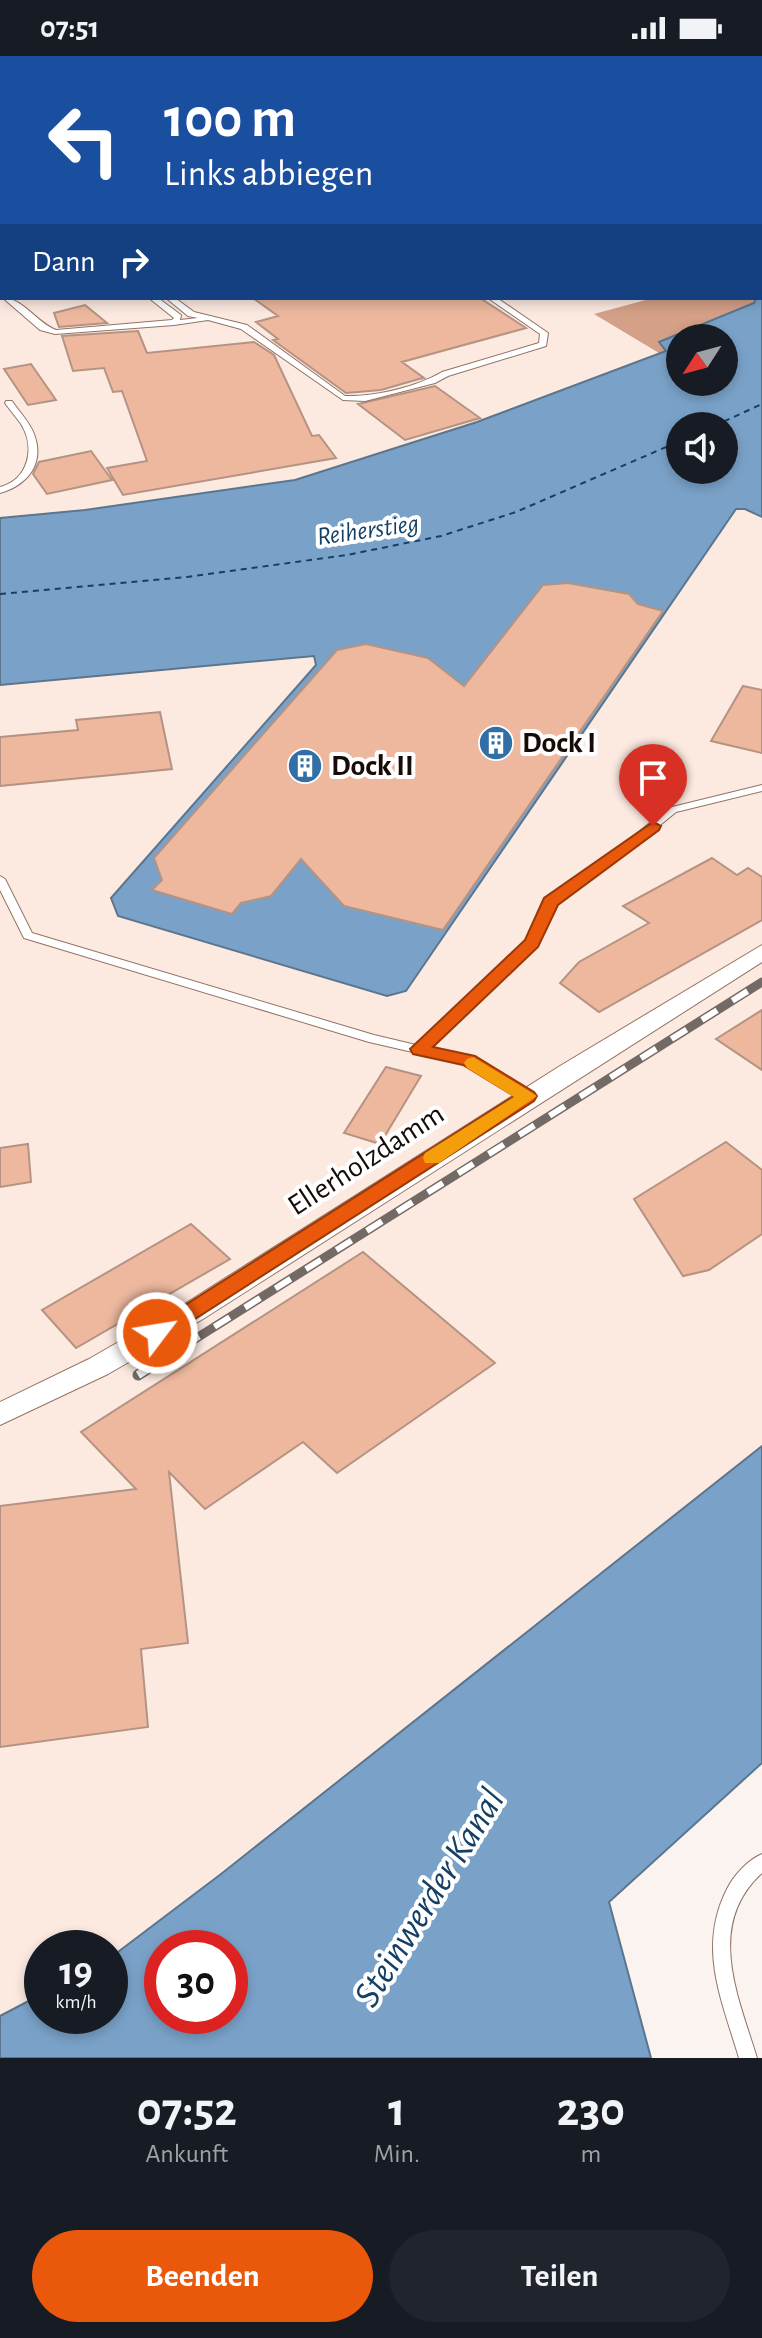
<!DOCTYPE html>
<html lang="de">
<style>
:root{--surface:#171b24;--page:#20242c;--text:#f1f3f6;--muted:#9ea1a6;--accent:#ea580c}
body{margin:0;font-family:"Alegreya Sans",sans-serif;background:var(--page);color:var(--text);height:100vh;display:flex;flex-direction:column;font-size:30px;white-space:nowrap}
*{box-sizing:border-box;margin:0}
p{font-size:26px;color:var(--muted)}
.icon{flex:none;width:44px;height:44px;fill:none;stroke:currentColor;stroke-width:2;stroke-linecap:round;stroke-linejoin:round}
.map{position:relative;height:2002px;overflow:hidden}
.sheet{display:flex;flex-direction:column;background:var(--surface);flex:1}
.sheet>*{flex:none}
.top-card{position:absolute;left:0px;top:0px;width:762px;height:244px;box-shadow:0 4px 12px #0003;background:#1a4fa0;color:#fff;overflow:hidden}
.needle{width:52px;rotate:234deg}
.tools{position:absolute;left:666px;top:268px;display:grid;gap:16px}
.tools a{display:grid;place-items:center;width:72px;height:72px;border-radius:50%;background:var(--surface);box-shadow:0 4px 12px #0003;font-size:40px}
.speed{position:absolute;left:24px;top:1874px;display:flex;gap:16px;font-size:40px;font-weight:700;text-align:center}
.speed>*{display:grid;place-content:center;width:104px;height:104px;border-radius:50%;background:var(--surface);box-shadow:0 4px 12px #0003;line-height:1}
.speed small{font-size:20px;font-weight:400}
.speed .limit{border:12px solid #d22;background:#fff;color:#111}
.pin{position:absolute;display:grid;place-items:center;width:68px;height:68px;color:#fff;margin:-82px -34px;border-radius:50% 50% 50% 0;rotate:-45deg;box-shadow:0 0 8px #0007}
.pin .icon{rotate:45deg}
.me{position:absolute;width:88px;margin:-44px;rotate:59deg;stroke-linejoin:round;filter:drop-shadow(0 0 6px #0008)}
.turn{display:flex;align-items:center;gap:28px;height:168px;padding:0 32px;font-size:36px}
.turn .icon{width:104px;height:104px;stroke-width:2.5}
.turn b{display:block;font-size:56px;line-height:68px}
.then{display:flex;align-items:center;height:76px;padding:0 32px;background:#0003;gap:16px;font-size:30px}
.eta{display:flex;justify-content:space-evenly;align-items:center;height:136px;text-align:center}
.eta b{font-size:48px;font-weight:700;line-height:56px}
.action{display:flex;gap:16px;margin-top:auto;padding:16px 32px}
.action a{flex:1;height:92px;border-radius:48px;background:var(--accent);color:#fff;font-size:32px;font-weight:700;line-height:92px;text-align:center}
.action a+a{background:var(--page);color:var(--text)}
.status{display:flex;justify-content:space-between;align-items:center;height:56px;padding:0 40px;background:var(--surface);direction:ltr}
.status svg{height:22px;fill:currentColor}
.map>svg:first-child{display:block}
.built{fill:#fceae1}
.forest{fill:#d4a087}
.water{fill:#7aa2c8;stroke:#5c758e;stroke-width:2;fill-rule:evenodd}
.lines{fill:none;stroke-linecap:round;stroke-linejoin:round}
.ferry{stroke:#144066;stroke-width:2;stroke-dasharray:6 5;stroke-linecap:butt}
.building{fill:#edb89e;stroke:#b59383;stroke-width:2}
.lane-casing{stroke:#937363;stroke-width:2}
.street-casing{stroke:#937363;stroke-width:2}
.lane{fill:#fff;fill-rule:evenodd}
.street{fill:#fff;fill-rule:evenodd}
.rail-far2-casing{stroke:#736a66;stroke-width:6}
.rail-far1-casing{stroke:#736a66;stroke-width:9}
.rail-casing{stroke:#736a66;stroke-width:11}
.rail-far2{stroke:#fff;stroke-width:4;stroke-dasharray:11;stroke-linecap:butt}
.rail-far1{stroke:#fff;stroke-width:6;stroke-dasharray:18;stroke-linecap:butt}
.rail{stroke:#fff;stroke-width:8;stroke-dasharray:23;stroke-linecap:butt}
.route{fill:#ea580c;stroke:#983908;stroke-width:2}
.slow{fill:#f59e0b}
.labels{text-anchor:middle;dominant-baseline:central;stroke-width:8;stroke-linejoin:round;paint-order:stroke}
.far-water-label{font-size:26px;font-style:italic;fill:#144066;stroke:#fff}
.poi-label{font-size:30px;font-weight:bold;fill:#160b06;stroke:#fff;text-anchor:start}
.street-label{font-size:30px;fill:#160b06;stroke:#fff}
.near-water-label{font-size:38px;font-style:italic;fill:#144066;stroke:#fff}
</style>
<div class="status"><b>07:51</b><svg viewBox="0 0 49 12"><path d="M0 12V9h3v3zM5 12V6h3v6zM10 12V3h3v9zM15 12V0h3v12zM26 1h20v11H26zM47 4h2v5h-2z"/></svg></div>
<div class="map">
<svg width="762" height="2002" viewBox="0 0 762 2002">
<rect width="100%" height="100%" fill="#faf3ef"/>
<path class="built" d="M0,0L394,2H2V242H756L754,247L659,287L667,294L477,366L295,424L85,454L0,462Z
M516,0H762V136L760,2Z
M736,453H745L762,461V1390L116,1898L110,1902V1892H42V1938L0,1960V629L314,600L316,608L111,842L118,860L387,940L406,935Z"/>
<path class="forest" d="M653,242H756L754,247L659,287L667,294L659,297L594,258Z"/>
<path class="water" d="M762,229V461L745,453H736L406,935L387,940L118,860L111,842L316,609L314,600L0,629V462L85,454L295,424L477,366L666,295L659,286L754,247L756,242H760ZM680,282H724V326H680ZM680,370H724V414H680Z
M762,1390V1707L609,1846L651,2002H0V1960L42,1938V1960H110V1902L221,1818ZM230,1892V1960H162V1892Z"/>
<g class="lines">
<path class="ferry" d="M714,370L762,348
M0,538L187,521L347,499L441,480L516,456L680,385"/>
</g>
<path class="building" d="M253,242H480L526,272L402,306L424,322L419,323L381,334L346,337L273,284L278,283L256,266L278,260Z
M85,249L107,267L59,271L54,257Z
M138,275L147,297L254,286L274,299L312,380L319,379L336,402L123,439L107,412L147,405L122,335L113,336L104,312L73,315L62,280Z
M31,308L56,344L28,349L4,313Z
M435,330L480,362L405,384L358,348Z
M91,395L112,424L47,438L33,418L39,406Z
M568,527L629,538L638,548L663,555L443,874L344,850L301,803L271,840L241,847L232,858L152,834L162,824L154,802L337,594L366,588L428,602L464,630L543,529Z
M743,630L762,634V697L711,685Z
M160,656L172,713L0,730V681L78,674L76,664Z
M712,802L737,819L748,812L762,821V864L599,956L560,927L579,906L649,867L623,850Z
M762,954V1014L716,983Z
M386,1011L421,1020L380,1088L344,1077Z
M726,1086L762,1114V1178L709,1214L683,1220L634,1143Z
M28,1088L31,1126L0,1131V1092Z
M191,1168L230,1203L76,1292L42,1254Z
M363,1196L495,1307L337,1417L303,1386L205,1453L169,1416L188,1587L141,1593L148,1671L0,1691V1450L136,1433L81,1376Z"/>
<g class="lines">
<g class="lane-casing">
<path id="lane" d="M0,0H5L2,2Z
M762,42V46L760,47V43Z
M0,72L2,73V78L0,77Z
M0,90H2V95H0Z
M0,198H2V202H0Z
M3,242C23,242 37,267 56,274L172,264L174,262L149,242H158L181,259L180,264L198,262L188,260L166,242H175L194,256L247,269L345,340C375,341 416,331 442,316L539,287L540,278L488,242H497L548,277L546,290L448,320L435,327L365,345L343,344L241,273L208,264L174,269L55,278L40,274Z
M6,345H12C19,356 29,365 34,378C45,407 28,429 0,437V431C28,424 36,392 21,368C16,361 10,354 5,347Z
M762,729V735L676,756L637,788L589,821L555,848L536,890L428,992L473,1002L532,1037L534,1040L532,1043L528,1044L465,1008L369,986L24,882L0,834V820L5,823L32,877L374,979L416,989L527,885L546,844L581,817L629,784L668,752Z
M762,1798V1817C705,1869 738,1940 757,2002H739C722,1944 697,1892 727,1833C734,1819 748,1804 762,1798Z"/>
</g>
<g class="street-casing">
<path id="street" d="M79,0H100L78,2Z
M178,0H192L193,2H179Z
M0,15H2V23H0Z
M762,889V906L203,1263L108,1318L0,1369V1346L89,1303L183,1249L560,1010Z"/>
</g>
<use href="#lane" class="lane"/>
<use href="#street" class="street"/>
<g class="rail-far2-casing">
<path id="rail-far2" d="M0,2L11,0
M35,2L48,0"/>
</g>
<g class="rail-far1-casing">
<path id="rail-far1" d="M184,1290L762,926"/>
</g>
<g class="rail-casing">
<path id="rail" d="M138,1319L187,1288"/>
</g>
<use href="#rail-far2" class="rail-far2"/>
<use href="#rail-far1" class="rail-far1"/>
<use href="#rail" class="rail"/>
</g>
<path class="route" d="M653,766L661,770L659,774L558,849L538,891L433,991L475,1000L534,1036L537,1040L534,1045L164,1283H149L146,1277L149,1272L514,1040L463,1009L413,998L410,993L525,884L544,842Z"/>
<path class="slow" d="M473,1001L537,1040L439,1107H425L423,1102L425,1097L514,1041L467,1012L464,1007L467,1003Z"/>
<defs>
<g id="building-disc" transform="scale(1.8)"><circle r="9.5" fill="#316fa6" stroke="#fff"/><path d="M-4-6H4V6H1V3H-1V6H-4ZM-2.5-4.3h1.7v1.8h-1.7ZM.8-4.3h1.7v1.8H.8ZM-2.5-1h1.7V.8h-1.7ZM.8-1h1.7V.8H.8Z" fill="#fff"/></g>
</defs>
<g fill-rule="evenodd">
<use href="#building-disc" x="496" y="687"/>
<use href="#building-disc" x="305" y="710"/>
</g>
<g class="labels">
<g class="far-water-label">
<text transform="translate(368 474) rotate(-8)">Reiherstieg</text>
</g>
<g class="poi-label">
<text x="522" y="687">Dock I</text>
<text x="331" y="710">Dock II</text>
</g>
<g class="street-label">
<text transform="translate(366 1104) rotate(-33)">Ellerholzdamm</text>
</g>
<g class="near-water-label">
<text transform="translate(430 1842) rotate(-58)">Steinwerder Kanal</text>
</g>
</g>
</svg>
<div class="tools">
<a><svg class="needle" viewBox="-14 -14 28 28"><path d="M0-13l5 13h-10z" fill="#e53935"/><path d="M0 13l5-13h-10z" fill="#9ea1a6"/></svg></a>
<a><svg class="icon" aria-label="sound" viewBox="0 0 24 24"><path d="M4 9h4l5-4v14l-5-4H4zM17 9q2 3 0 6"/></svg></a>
</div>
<div class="speed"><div>19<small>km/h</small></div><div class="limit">30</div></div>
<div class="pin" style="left:653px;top:770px;background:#d93025"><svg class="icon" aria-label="arrive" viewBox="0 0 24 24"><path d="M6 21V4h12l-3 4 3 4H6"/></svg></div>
<svg class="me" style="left:157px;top:1277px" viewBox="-20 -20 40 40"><circle r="17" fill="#ea580c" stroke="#fff" stroke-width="3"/><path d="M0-11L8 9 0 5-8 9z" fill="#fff"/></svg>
<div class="top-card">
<div class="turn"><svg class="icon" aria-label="left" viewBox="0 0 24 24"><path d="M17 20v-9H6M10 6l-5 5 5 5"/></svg><div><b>100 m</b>Links abbiegen</div></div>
<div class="then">Dann<svg class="icon" aria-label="right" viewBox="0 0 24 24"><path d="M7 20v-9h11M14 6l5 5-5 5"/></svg></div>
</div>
</div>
<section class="sheet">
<div class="eta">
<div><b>07:52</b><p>Ankunft</p></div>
<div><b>1</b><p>Min.</p></div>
<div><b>230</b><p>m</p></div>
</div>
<div class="action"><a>Beenden</a><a>Teilen</a></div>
</section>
